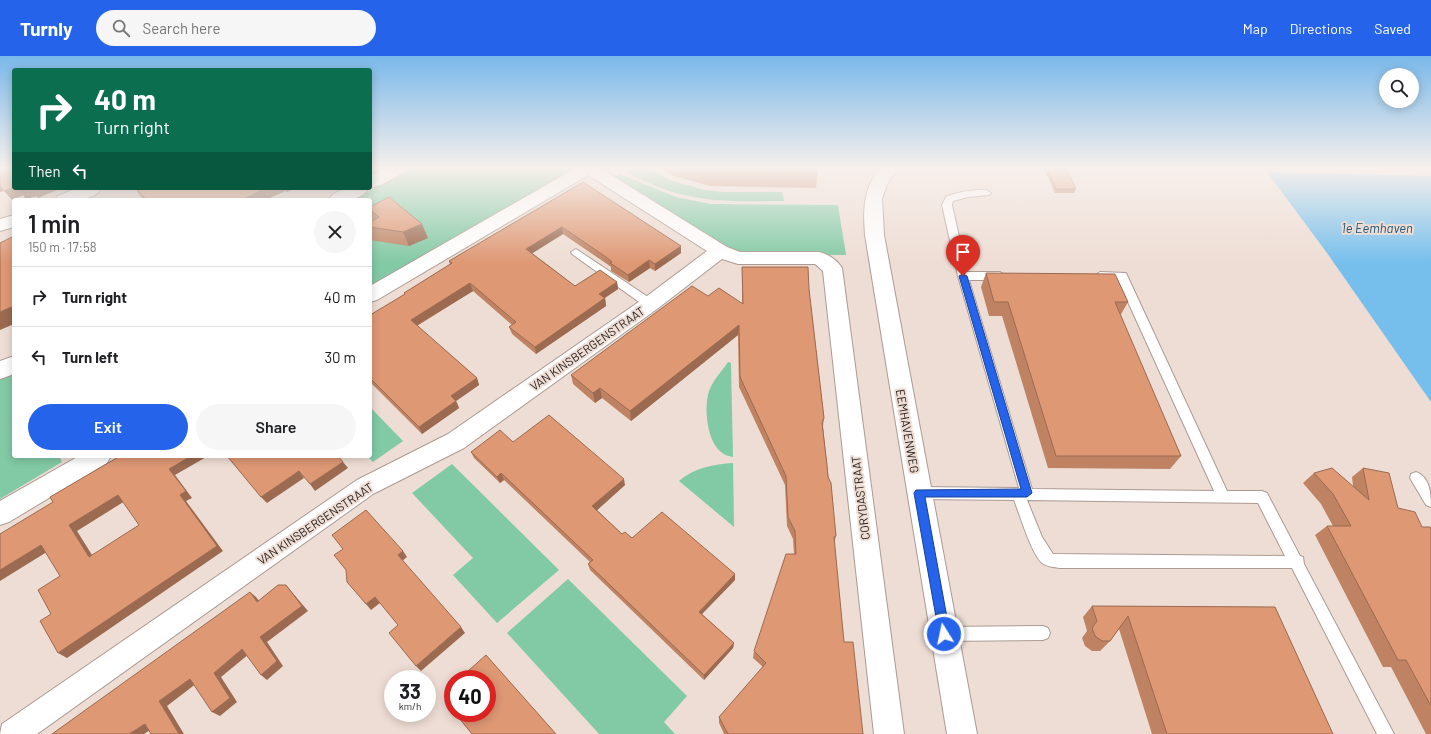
<!DOCTYPE html>
<meta charset="utf-8">
<style>
:root{--surface:#fff;--page:#f6f6f6;--text:#202124;--muted:#757577;--line:#e0e0e0;--accent:#2563eb}
body{margin:0;font-family:Barlow,sans-serif;background:var(--page);color:var(--text);height:100vh;display:flex;flex-direction:column;font-size:15px;white-space:nowrap}
*{box-sizing:border-box;margin:0}
p{font-size:13px;color:var(--muted)}
.icon{flex:none;width:22px;height:22px;fill:none;stroke:currentColor;stroke-width:2;stroke-linecap:round;stroke-linejoin:round}
.map{position:relative;flex:1;overflow:hidden}
.side{position:absolute;left:12px;top:142px;width:360px;height:260px;display:flex;flex-direction:column;background:var(--surface);border-radius:4px;box-shadow:0 2px 10px #0003}
.side>*{flex:none}
.top-card{position:absolute;left:12px;top:12px;width:360px;height:122px;border-radius:4px;box-shadow:0 2px 10px #0003;background:#0b6e4f;color:#fff;overflow:hidden}
.fabs{position:absolute;left:1379px;top:12px;display:grid;gap:8px}
.fabs a{display:grid;place-items:center;width:40px;height:40px;border-radius:50%;background:var(--surface);box-shadow:0 2px 10px #0003;font-size:20px}
.speed{position:absolute;left:384px;top:614px;display:flex;gap:8px;font-size:20px;font-weight:700;text-align:center}
.speed>*{display:grid;place-content:center;width:52px;height:52px;border-radius:50%;background:var(--surface);box-shadow:0 2px 10px #0003;line-height:1}
.speed small{font-size:10px;font-weight:400}
.speed .limit{border:6px solid #d22;background:#fff;color:#111}
.pin{position:absolute;display:grid;place-items:center;width:34px;height:34px;color:#fff;margin:-41px -17px;border-radius:50% 50% 50% 0;rotate:-45deg;box-shadow:0 0 4px #0007}
.pin .icon{rotate:45deg}
.me{position:absolute;width:44px;margin:-22px;rotate:350deg;stroke-linejoin:round;filter:drop-shadow(0 0 3px #0008)}
.turn{display:flex;align-items:center;gap:14px;height:84px;padding:0 16px;font-size:18px}
.turn .icon{width:52px;height:52px;stroke-width:2.5}
.turn b{display:block;font-size:28px;line-height:34px}
.then{display:flex;align-items:center;height:38px;padding:0 16px;background:#0003;gap:8px;font-size:15px}
.round{display:grid;place-items:center;flex:none;width:42px;height:42px;border-radius:21px;background:var(--page)}
.overview{display:flex;align-items:center;justify-content:space-between;height:68px;padding:0 16px}
h1{font-size:24px;font-weight:600;line-height:30px}
.cta{display:flex;gap:8px;margin-top:auto;padding:8px 16px}
.cta a{flex:1;height:46px;border-radius:24px;background:var(--accent);color:#fff;font-size:16px;font-weight:600;line-height:46px;text-align:center}
.cta a+a{background:var(--page);color:var(--text)}
ul{padding:0;list-style:none}
li{display:flex;align-items:center;gap:12px;height:60px;padding:0 16px;border-top:1px solid var(--line)}
li div{flex:1}
li b{display:block;font-size:15px}
li em{font-style:normal}
header{display:flex;align-items:center;gap:24px;box-sizing:border-box;height:56px;padding:0 20px;background:var(--accent);color:#fff}
header strong{font-size:19px}
nav{display:flex;gap:22px;margin-inline-start:auto;font-size:14px}
.search{width:280px;height:36px;background:var(--page);display:flex;align-items:center;gap:10px;box-sizing:border-box;padding:0 14px;border-radius:22px;color:var(--muted);font-size:15px}
.map>svg:first-child{display:block}
.green{fill:#82caa5}
.water{fill:#76bfec}
.lines{fill:none;stroke-linecap:round;stroke-linejoin:round}
.service-casing{stroke:#ab9b93;stroke-width:2}
.minor-casing{stroke:#ab9b93;stroke-width:2}
.tertiary-casing{stroke:#ab9b93;stroke-width:2}
.service{fill:#fff;fill-rule:evenodd}
.minor{fill:#fff;fill-rule:evenodd}
.tertiary{fill:#fff;fill-rule:evenodd}
.wall{fill:#bf8364}
.shaded-wall{fill:#9b6a51}
.building{fill:#de9874;stroke:#9b6a51;fill-rule:evenodd}
.route{fill:#2563eb;stroke:#184099}
.labels{text-anchor:middle;dominant-baseline:central;stroke-width:4;stroke-linejoin:round;paint-order:stroke}
.street-label{font-size:12px;fill:#26201d;stroke:#eeddd4}
.water-label{font-size:13px;font-style:italic;fill:#205776;stroke:#eeddd4}
</style>
<header>
<strong>Turnly</strong>
<div class="search"><svg class="icon" aria-label="search" viewBox="0 0 24 24"><circle cx="10" cy="10" r="6"/><path d="M15 15l6 6"/></svg>Search here</div>
<nav><a>Map</a><a>Directions</a><a>Saved</a></nav>
</header>
<div class="map">
<svg width="1431" height="678" viewBox="0 0 1431 678">
<rect width="100%" height="100%" fill="#eeddd4"/>
<path class="green" d="M414,112H575L370,230V144H352Z
M628,112H649L670,124L705,134L723,136H782L784,145C749,145 714,147 680,138C660,133 642,124 624,115Z
M620,118L676,141L711,148L838,149L846,199L740,198L733,196L615,121Z
M728,306L731,307L733,401C707,399 703,354 709,335C713,324 722,315 728,306Z
M14,314V400H59L62,406L0,443V322Z
M370,351L403,385L373,406L367,400H370Z
M733,407L734,471L679,425C694,412 714,408 733,407Z
M452,408L559,514L497,567L453,519L473,502L412,437Z
M568,523L687,640L664,666L675,678H599L507,577Z"/>
<path class="water" d="M1267,116L1431,120V346L1327,197Z"/>
<g class="lines">
<g class="service-casing">
<path id="service" d="M986,134L991,137L989,139L968,141L953,145L952,149L967,216H1000L1005,220L1000,224H969L1032,433L1214,435L1118,224H1100L1095,220L1100,216L1126,217L1227,435H1262L1267,437L1300,500L1303,501L1304,508L1394,678H1377L1292,512H1060C1054,511 1047,511 1042,507C1031,497 1020,459 1014,444L919,443L914,441L912,437L914,433L919,431L1019,432L958,220L942,149L946,141C959,135 972,134 986,134ZM1027,444L1258,447L1285,500L1053,498L1042,481Z
M576,193L654,245L655,248L654,251H646L572,198L571,196Z
M1416,416C1430,421 1431,438 1431,451L1426,449L1410,422L1411,418Z
M1043,570L1048,572L1050,577L1048,582L1043,584L944,585L939,583L937,578L939,573L944,571Z"/>
</g>
<g class="minor-casing">
<path id="minor" d="M386,112H408L405,116C394,121 381,131 369,132C360,146 342,144 328,144C337,130 356,132 370,132V120Z
M576,112H600L727,191L740,196H819C828,198 837,204 842,212L904,678H874L823,215L815,208H738L722,203L657,253L464,392L373,438L37,678H0L2,668L357,424L448,378L643,243L707,195L588,119L377,244L370,246V230Z
M77,132H102C93,146 70,144 55,144L58,140Z
M14,159V171L0,175V163Z
M14,300V318L0,323V305Z
M79,400H111L107,407L9,466L0,469V445Z"/>
</g>
<g class="tertiary-casing">
<path id="tertiary" d="M881,112H900L889,124L882,142L884,179L977,678H947L865,179C863,154 863,131 881,112Z"/>
</g>
<use href="#service" class="service"/>
<use href="#minor" class="minor"/>
<use href="#tertiary" class="tertiary"/>
</g>
<path class="wall" d="M660,112H818V113L816,132L710,130L674,120Z
M1044,112H1066L1076,133L1074,137H1055Z
M583,126L681,197L655,215L650,212L629,226L611,215V211L607,208L563,178L532,197L575,230L617,226L618,233L605,242L606,250L536,298L512,278L509,271L512,269L473,235L417,270L477,322L479,329L456,345L459,352L422,378L370,326V259L405,239L404,237L450,209L449,205Z
M135,132H295L287,136L285,135L265,144H145L140,140Z
M370,151L428,182L409,190L370,184V166L373,164L370,158Z
M742,211L809,233L824,362L823,370L827,409L836,480L834,488L844,586L863,678H724L719,667V661L763,611L753,602L754,595L794,498L793,483L787,470L785,429L739,331L738,279L631,365L602,342L595,347L573,328L571,319L708,240L742,248Z
M986,217L1128,246L1120,260L1181,400L1170,413L1048,412L1002,260H989L981,231Z
M513,386L625,429L597,454L622,478L735,518V524L702,558L734,587L733,592L704,624L590,514L588,508L590,506L504,424L500,427L474,402L471,396Z
M1363,412L1398,452L1422,471L1431,473V678H1426L1391,611H1383L1315,479L1327,470H1333L1321,448L1303,427L1314,417L1353,430L1352,421Z
M1092,550L1275,551L1333,678H1152L1119,573L1110,585L1100,595H1092L1085,590L1082,582L1087,575L1083,561Z"/>
<path class="shaded-wall" d="M0,129L4,135L0,136Z
M14,131V132H30L37,140L26,143L23,139L12,144L4,135Z
M32,132H62L38,142L31,133Z
M266,132H283L285,135L265,144H242Z
M284,132H295L287,136Z
M422,168L428,182L409,190L403,176Z
M562,171L563,178L528,200L526,193Z
M681,190V197L655,215V208Z
M649,204L650,212L629,226L628,219Z
M617,226L618,233L600,245L599,238Z
M470,227L473,235L414,271L411,264Z
M605,242L606,250L536,298L535,291Z
M14,250V268L0,274V256Z
M739,269L738,279L631,365L630,355Z
M477,322L479,329L456,345L459,352L422,378L419,371L451,340Z
M600,332L602,342L595,347L593,337Z
M191,400H208L175,419L192,442L186,445L223,495L67,602L58,597L180,439L169,413Z
M343,406L348,412L315,435L310,428Z
M299,415L304,422L267,447L261,441Z
M501,417L504,424L500,427L497,421Z
M624,423L625,429L594,457L592,450Z
M118,439L125,445L77,475L97,507L89,501L69,469Z
M41,489L50,494L0,525V514Z
M403,495L407,501L402,505L398,499Z
M735,518V524L699,561V556Z
M286,529L291,535L308,555L267,586L283,610L267,624L261,619L260,581Z
M250,536L256,541L264,551L257,546Z
M375,541L380,547L371,554L366,548Z
M461,571L465,577L421,615L416,610Z
M734,587L733,592L704,624V619Z
M242,593L249,598L221,621L237,646L220,660L212,656L214,617Z
M190,623L197,627L167,650L184,678H179L159,645Z
M145,668L153,672L144,678H129Z"/>
<path class="building" d="M0,112H14V131L4,135L0,130Z
M718,112H818V113Z
M1047,112H1066L1076,133H1056Z
M583,126L681,190L655,208L649,204L628,219L610,207L612,206L606,201L562,171L526,193L575,230L600,214L617,226L599,238L605,242L535,291L509,271L516,266L470,227L411,264L477,322L451,340L456,345L419,371L370,322V259L405,238L404,237L452,207L449,205Z
M17,132H26L18,134Z
M135,132H266L242,144H147Z
M389,141L422,168L403,176L370,171V166L379,161L370,154V151Z
M14,180V250L0,256V187Z
M742,211H808L809,233L824,362L822,367L827,409L828,421L831,427L836,480L834,481L844,586H853L863,678H728L719,661L766,607L754,595L786,498H796L795,475L788,461L786,420L740,321L739,269L630,355L600,332L593,337L571,319L692,230L708,240L719,232L743,248Z
M986,217L1115,218L1128,246H1115L1181,400H1056L1008,246H994Z
M549,359L624,423L592,450L622,478L625,476L632,482L662,456L735,518L699,556L734,587L704,619L588,508L593,504L501,417L497,421L471,396L500,374L513,386Z
M120,400H191L169,413L186,435L180,439L217,490L58,597L40,565L51,558L38,534L60,520L41,489L0,514V478L53,446L50,441ZM118,439L139,469L89,501L69,469Z
M227,400H338L343,406L310,428L299,415L261,441Z
M1332,412L1369,444L1363,412L1389,417L1398,452L1415,456L1422,471H1430L1431,473V650L1406,604H1398L1327,470H1351L1333,438L1314,417Z
M366,454L403,495L398,499L461,571L416,610L389,577L398,569L375,541L366,548L347,526L346,514L334,499L343,493L332,479Z
M278,529H286L302,550L260,581L277,605L261,619L242,593L214,617L230,642L212,656L190,623L159,645L179,678H151L145,668L129,678H52L250,536L257,546Z
M1092,550L1275,551L1333,678H1167L1128,560L1110,585H1102L1095,580L1092,572L1097,565Z
M486,599L556,678H472L455,657H487V623H459Z
M453,628V634L450,631Z"/>
<linearGradient id="sky" x2="0" y2="1"><stop stop-color="#7ab8ea"/><stop offset="0.54" stop-color="#f7f0ec"/><stop offset="1" stop-color="#f7f0ec" stop-opacity="0"/></linearGradient>
<rect width="1431" height="207" fill="url(#sky)"/>
<path class="route" d="M963,218L967,220L1032,437L1027,441H925L950,578L948,582L944,583L940,582L939,578L914,437L916,434L1021,433L959,220Z"/>
<g class="labels">
<g class="street-label">
<text transform="translate(587 292) rotate(-35)">VAN KINSBERGENSTRAAT</text>
<text transform="translate(908 375) rotate(80)">EEMHAVENWEG</text>
<text transform="translate(860 442) rotate(-97)">CORYDASTRAAT</text>
<text transform="translate(315 467) rotate(-34)">VAN KINSBERGENSTRAAT</text>
</g>
<g class="water-label">
<text x="1377" y="172">1e Eemhaven</text>
</g>
</g>
</svg>
<div class="fabs">
<a><svg class="icon" aria-label="search" viewBox="0 0 24 24"><circle cx="10" cy="10" r="6"/><path d="M15 15l6 6"/></svg></a>
</div>
<div class="speed"><div>33<small>km/h</small></div><div class="limit">40</div></div>
<div class="pin" style="left:963px;top:220px;background:#d93025"><svg class="icon" aria-label="arrive" viewBox="0 0 24 24"><path d="M6 21V4h12l-3 4 3 4H6"/></svg></div>
<svg class="me" style="left:944px;top:578px" viewBox="-20 -20 40 40"><circle r="17" fill="#2563eb" stroke="#fff" stroke-width="3"/><path d="M0-11L8 9 0 5-8 9z" fill="#fff"/></svg>
<div class="top-card">
<div class="turn"><svg class="icon" aria-label="right" viewBox="0 0 24 24"><path d="M7 20v-9h11M14 6l5 5-5 5"/></svg><div><b>40 m</b>Turn right</div></div>
<div class="then">Then<svg class="icon" aria-label="left" viewBox="0 0 24 24"><path d="M17 20v-9H6M10 6l-5 5 5 5"/></svg></div>
</div>
<section class="side">
<div class="overview"><div><h1>1 min</h1><p>150 m · 17:58</p></div><a class="round"><svg class="icon" aria-label="close" viewBox="0 0 24 24"><path d="M6 6l12 12M18 6L6 18"/></svg></a></div>
<ul>
<li><svg class="icon" aria-label="right" viewBox="0 0 24 24"><path d="M7 20v-9h11M14 6l5 5-5 5"/></svg><div><b>Turn right</b></div><em>40 m</em></li>
<li><svg class="icon" aria-label="left" viewBox="0 0 24 24"><path d="M17 20v-9H6M10 6l-5 5 5 5"/></svg><div><b>Turn left</b></div><em>30 m</em></li>
</ul>
<div class="cta"><a>Exit</a><a>Share</a></div>
</section>
</div>
